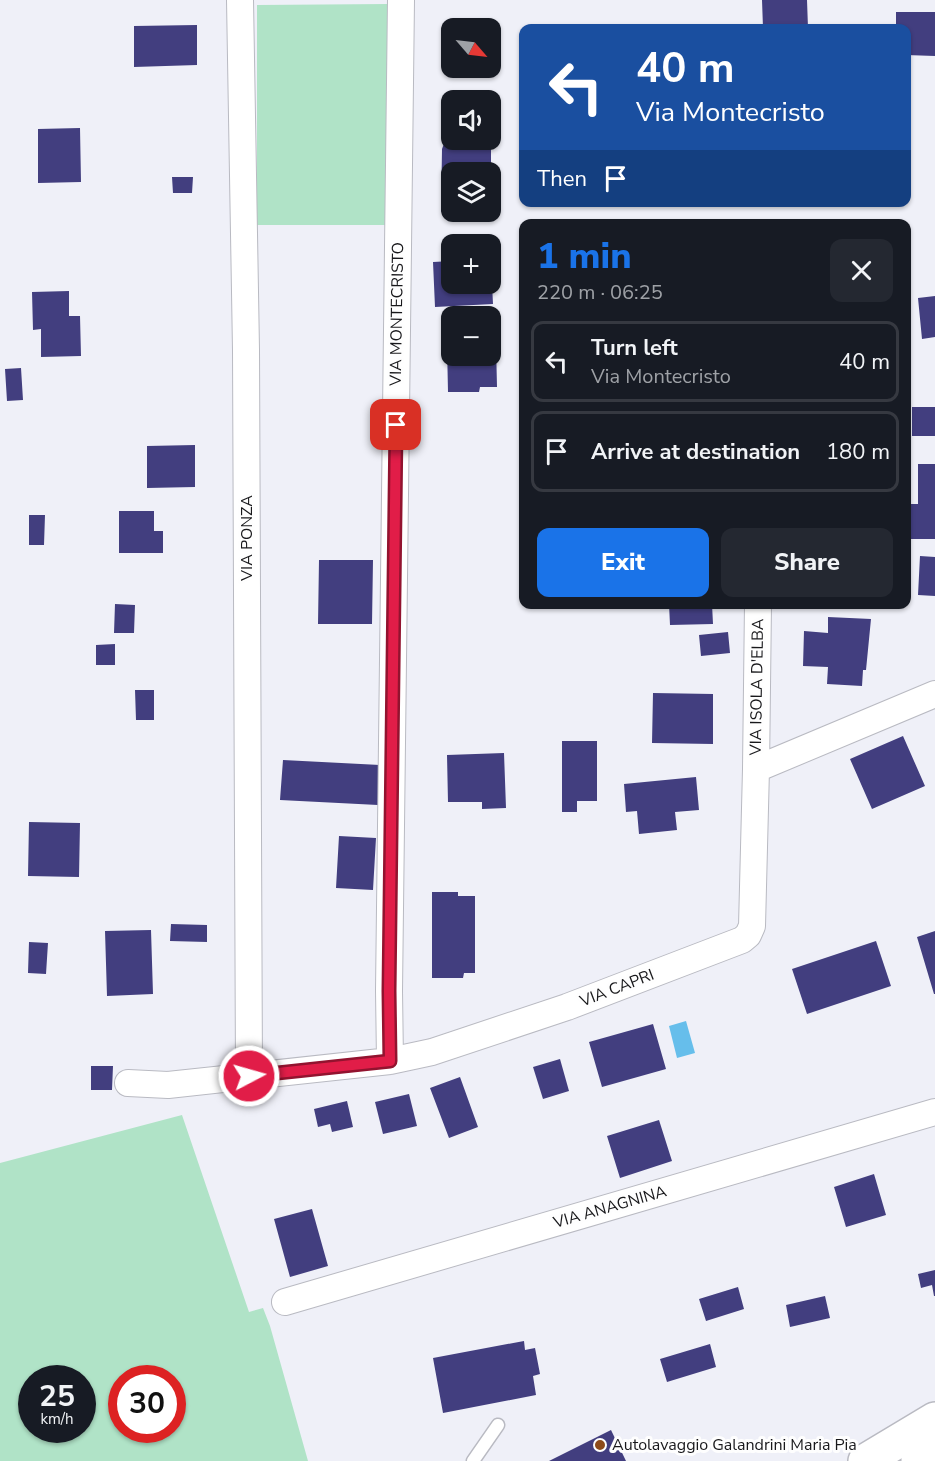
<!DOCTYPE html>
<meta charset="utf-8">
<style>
:root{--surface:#171b24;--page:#242831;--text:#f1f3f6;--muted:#9ea1a6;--line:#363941;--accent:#1a73e8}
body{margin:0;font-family:"Nunito Sans",sans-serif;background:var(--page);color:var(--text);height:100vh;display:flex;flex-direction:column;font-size:22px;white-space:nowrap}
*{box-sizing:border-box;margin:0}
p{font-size:20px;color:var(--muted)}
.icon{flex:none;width:33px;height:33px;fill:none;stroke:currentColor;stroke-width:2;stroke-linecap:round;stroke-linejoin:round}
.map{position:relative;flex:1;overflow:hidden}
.drawer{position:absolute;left:519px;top:219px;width:392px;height:390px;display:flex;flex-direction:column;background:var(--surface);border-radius:12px;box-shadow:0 2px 4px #0004}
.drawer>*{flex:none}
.top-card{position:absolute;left:519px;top:24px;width:392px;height:183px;border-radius:12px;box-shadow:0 2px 4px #0004;background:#1a4fa0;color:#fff;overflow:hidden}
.needle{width:39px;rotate:118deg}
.tools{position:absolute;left:441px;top:18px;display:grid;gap:12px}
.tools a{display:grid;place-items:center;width:60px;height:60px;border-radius:12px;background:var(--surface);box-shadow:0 2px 4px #0004;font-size:30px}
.speed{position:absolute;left:18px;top:1365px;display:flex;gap:12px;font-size:30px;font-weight:700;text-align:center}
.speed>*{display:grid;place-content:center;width:78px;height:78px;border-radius:50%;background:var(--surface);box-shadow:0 2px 4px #0004;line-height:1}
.speed small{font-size:15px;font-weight:400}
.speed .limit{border:9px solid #d22;background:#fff;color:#111}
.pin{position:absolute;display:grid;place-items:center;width:51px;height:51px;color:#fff;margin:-26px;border-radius:12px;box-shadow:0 3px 9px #0006}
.me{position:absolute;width:66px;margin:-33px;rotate:84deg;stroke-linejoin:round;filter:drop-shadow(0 0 4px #0008)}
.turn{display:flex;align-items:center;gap:21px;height:126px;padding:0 18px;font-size:27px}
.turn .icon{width:78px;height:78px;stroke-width:2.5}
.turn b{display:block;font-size:42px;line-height:51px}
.then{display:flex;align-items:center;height:57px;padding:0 18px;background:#0003;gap:12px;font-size:22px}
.round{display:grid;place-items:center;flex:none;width:63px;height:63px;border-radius:12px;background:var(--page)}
.overview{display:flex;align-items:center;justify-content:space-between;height:102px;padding:0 18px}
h1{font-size:36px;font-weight:800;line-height:45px;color:var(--accent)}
.cta{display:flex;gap:12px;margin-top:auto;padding:12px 18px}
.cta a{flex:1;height:69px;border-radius:12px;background:var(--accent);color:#fff;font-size:24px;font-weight:800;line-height:69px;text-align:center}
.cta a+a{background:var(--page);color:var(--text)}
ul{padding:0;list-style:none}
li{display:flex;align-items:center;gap:18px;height:81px;margin:0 12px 9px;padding:0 6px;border:3px solid var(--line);border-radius:12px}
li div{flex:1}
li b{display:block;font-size:22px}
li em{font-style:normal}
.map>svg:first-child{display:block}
.green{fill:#b0e3c7;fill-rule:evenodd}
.water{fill:#66beeb}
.building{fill:#423e7f}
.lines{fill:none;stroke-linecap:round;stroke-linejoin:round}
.lane-casing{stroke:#b9bac2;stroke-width:15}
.street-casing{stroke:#b9bac2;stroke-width:28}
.secondary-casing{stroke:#b9bac2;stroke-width:36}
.lane{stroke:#fff;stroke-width:12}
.street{stroke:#fff;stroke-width:26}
.secondary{stroke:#fff;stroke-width:33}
.route-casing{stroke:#92132f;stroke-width:15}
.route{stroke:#e11d48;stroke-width:10}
.poi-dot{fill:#8d4b1a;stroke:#fefefe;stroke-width:2}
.labels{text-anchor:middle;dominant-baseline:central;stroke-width:6;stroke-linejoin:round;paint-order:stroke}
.street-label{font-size:16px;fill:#18181b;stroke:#fefefe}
.poi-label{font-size:16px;fill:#18181b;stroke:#fefefe;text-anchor:start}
</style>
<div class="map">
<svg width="935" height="1461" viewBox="0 0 935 1461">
<rect width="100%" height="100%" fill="#eff0f8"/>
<path class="green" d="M388,4V225H257V5Z
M182,1115L249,1312L263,1308L270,1326L308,1461H0V1163ZM32,1378H82V1430H32ZM122,1378H172V1430H122Z"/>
<path class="water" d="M686,1021L695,1053L677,1058L669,1026Z"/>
<path class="building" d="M762,0H807L808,28H763Z
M896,12H935V56L906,55V28H896Z
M197,25V65L134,67V26Z
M80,128L81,182L38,183V129Z
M452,136V140H491V172H452V212H492V220L450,221L441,211L442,149L445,141Z
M172,177H193L192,193H173Z
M452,261V284H492L493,304L435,307L433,262Z
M69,291V316H80L81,356L41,357V329L33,330L32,292Z
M935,296V337L922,339L918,298Z
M452,344V356H490V344H496L497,387H480L479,392H448L447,345Z
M21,368L23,400L7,401L5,369Z
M912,407H935V436H912Z
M195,445V487L147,488V446Z
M918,464H935V539H906V504H918Z
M119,511H154V531H163V553H119Z
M29,515H45L44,545H29Z
M920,556L935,557V596L918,595Z
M319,560H373L372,624H318Z
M115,604L135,605L134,633H114Z
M669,604H712L713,624L670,625Z
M828,617L871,619L866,670H863L862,686L827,684L828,667L803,666L804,631L828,633Z
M728,632L730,653L701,656L699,635Z
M115,644V665H96V645Z
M135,690H154V720H136Z
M653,693L713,694V744L652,743Z
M903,736L925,786L872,809L850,759Z
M562,741H597V801H577V812H562Z
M504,753L506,808L482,809V802H448L447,755Z
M283,760L380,765L378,805L280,800Z
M696,777L699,810L675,812L677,830L639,834L637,811L626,812L624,784Z
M29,822L80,823L79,877L28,876Z
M339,836L376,838L373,890L336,888Z
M432,892H458V896H475V973H464L463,978H432Z
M171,924L207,925V942L170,941Z
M151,930L153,994L107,996L105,931Z
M935,931V994H934L917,937Z
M876,941L891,986L807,1014L792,969Z
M29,942L48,943L46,974L28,973Z
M653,1024L666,1069L602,1087L589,1042Z
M560,1059L569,1091L543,1099L533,1067Z
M91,1066H113L112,1090H91Z
M460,1077L478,1127L449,1138L430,1088Z
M409,1094L417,1126L383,1134L375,1102Z
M347,1101L353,1127L332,1132L330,1124L318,1127L314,1109Z
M659,1120L672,1161L620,1178L607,1136Z
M874,1174L886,1215L846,1227L834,1187Z
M312,1209L328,1266L290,1277L274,1219Z
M935,1270V1296H934L932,1285L921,1288L918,1274Z
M738,1287L744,1309L706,1321L699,1299Z
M825,1296L830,1318L790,1327L786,1305Z
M524,1341L525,1350L535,1348L540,1374L533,1376L536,1395L443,1413L433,1358Z
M710,1344L716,1367L667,1382L660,1359Z
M611,1430L626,1461H549Z"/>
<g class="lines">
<g class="lane-casing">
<path id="lane" d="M473,1461L498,1425"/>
</g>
<g class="street-casing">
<path id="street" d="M240,0L246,350L249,1076
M756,769L758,604
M390,1061L389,991L401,0
M128,1083L168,1085L390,1061L432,1052L567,1007L742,940L748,935L752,926L756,769L935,694
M285,1302L935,1112"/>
</g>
<g class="secondary-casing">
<path id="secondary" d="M865,1461L935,1419
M918,1461L935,1451"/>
</g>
<use href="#lane" class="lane"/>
<use href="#street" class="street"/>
<use href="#secondary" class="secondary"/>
</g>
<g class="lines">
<g class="route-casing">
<path id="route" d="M249,1076L390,1061L389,991L396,425"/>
</g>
<use href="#route" class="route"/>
</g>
<circle class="poi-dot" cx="600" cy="1445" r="6"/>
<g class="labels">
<g class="street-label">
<text transform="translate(397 314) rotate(-89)">VIA MONTECRISTO</text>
<text transform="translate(247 538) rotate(-90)">VIA PONZA</text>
<text transform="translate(757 687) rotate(-89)">VIA ISOLA D'ELBA</text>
<text transform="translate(617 988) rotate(-21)">VIA CAPRI</text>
<text transform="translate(610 1207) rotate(-16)">VIA ANAGNINA</text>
</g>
<g class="poi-label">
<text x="612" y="1445">Autolavaggio Galandrini Maria Pia</text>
</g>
</g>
</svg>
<div class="tools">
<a><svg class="needle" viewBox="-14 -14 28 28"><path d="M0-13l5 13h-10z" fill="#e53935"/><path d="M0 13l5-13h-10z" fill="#9ea1a6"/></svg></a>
<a><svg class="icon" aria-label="sound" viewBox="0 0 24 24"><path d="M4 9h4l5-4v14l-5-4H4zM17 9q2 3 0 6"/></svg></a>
<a><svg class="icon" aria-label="layers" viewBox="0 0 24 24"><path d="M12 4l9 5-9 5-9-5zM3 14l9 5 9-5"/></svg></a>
<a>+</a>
<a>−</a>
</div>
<div class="speed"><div>25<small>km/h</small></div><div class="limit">30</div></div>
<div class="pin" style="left:396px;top:425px;background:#d93025"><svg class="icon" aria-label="arrive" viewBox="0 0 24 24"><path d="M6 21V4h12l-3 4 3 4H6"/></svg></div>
<svg class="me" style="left:249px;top:1076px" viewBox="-20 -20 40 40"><circle r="17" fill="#e11d48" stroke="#fff" stroke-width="3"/><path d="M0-11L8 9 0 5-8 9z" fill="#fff"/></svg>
<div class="top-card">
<div class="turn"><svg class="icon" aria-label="left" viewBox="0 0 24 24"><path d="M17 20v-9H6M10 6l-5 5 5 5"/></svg><div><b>40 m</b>Via Montecristo</div></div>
<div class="then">Then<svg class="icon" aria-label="arrive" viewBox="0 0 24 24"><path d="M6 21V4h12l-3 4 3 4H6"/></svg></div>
</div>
<section class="drawer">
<div class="overview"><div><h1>1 min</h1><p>220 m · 06:25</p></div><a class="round"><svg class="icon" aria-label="close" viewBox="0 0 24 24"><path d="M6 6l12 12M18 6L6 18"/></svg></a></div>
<ul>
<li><svg class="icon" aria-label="left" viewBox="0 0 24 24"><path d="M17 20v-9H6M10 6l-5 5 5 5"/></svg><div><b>Turn left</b><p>Via Montecristo</p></div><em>40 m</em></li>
<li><svg class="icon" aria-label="arrive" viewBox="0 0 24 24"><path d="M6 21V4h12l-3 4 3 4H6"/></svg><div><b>Arrive at destination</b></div><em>180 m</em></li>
</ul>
<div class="cta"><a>Exit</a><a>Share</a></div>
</section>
</div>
